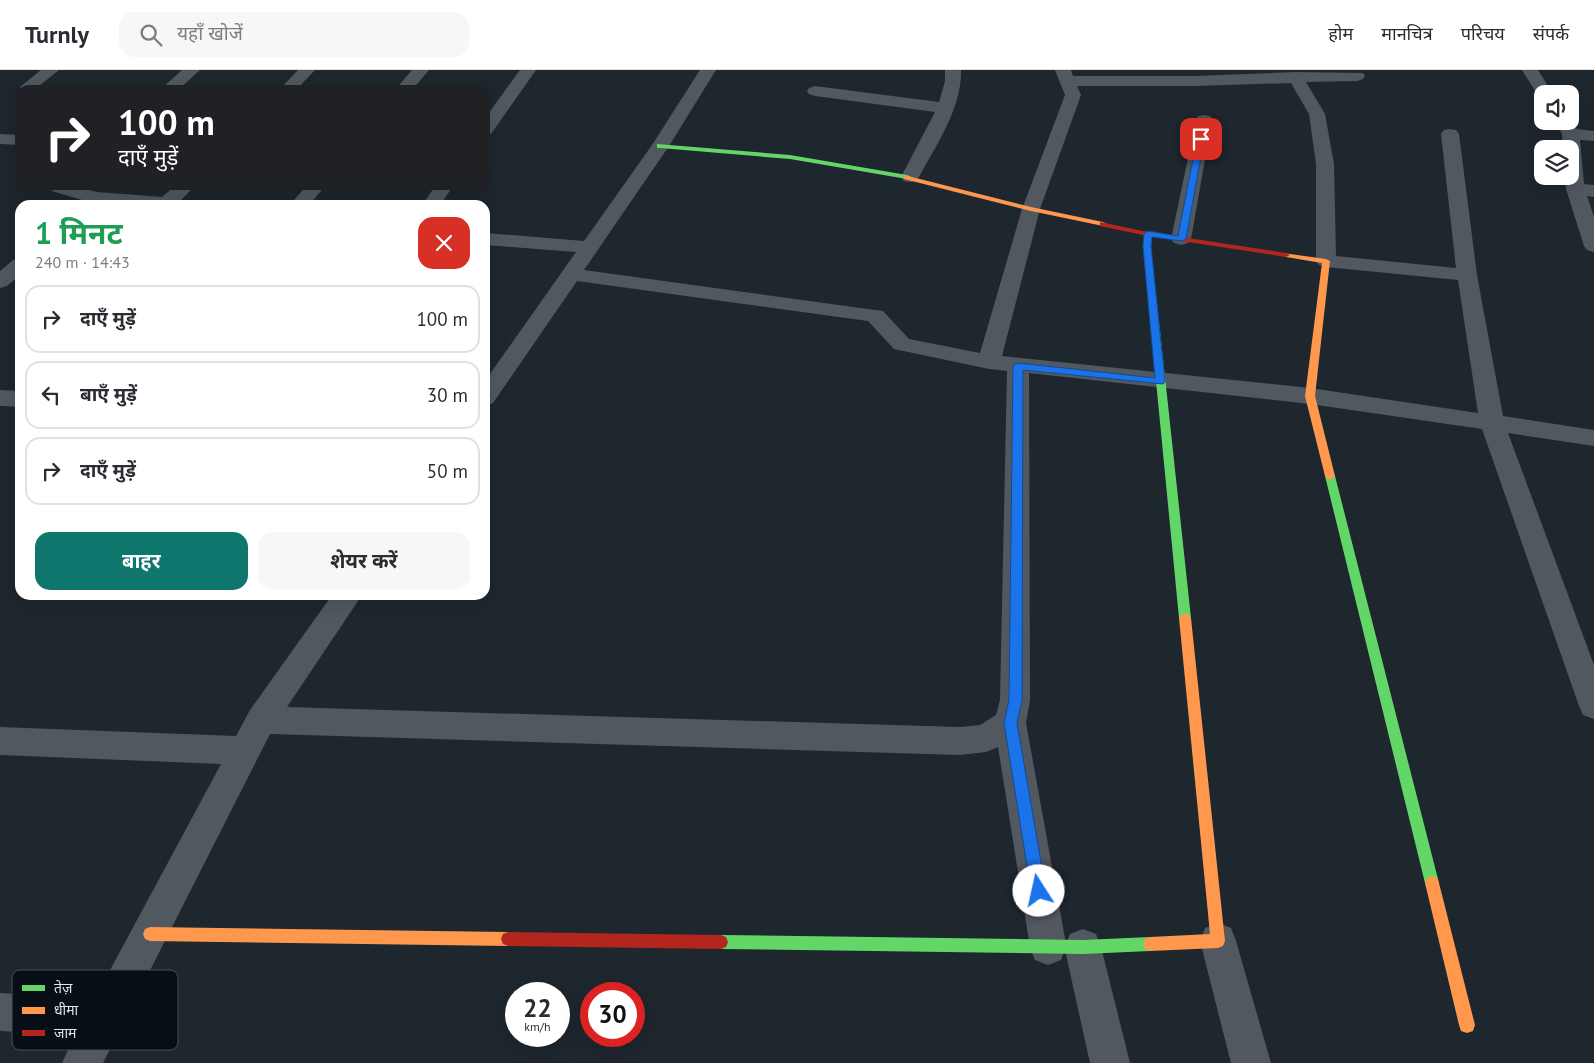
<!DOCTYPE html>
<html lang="hi">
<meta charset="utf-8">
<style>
:root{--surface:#fff;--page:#f7f7f7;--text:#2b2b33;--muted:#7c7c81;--line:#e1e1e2;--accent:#0f766e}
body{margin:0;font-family:"PT Sans","Noto Sans Devanagari",sans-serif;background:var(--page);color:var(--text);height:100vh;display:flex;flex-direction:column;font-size:19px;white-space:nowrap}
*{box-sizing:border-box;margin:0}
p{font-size:16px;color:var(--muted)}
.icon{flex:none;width:28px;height:28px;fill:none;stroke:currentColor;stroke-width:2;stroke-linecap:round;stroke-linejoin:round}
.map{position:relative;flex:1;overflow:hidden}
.panel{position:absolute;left:15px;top:130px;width:475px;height:400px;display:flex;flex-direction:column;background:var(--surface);border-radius:15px;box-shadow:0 5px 20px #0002}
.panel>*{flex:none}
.top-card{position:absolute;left:15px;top:15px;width:475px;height:105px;border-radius:15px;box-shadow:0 5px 20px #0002;background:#202124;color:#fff;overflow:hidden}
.fabs{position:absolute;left:1534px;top:15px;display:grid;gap:10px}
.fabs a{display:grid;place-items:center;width:45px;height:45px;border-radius:10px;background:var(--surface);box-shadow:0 5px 20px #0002;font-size:25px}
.speed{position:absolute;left:505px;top:912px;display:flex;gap:10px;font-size:25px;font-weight:700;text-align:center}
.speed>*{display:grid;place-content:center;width:65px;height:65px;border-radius:50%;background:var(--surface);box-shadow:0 5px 20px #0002;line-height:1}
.speed small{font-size:12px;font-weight:400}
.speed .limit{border:8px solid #d22;background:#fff;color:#111}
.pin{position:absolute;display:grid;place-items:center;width:42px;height:42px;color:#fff;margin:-21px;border-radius:10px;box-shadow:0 2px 8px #0006}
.me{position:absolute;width:55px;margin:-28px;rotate:350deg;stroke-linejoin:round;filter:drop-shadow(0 0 4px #0008)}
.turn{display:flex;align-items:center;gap:18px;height:105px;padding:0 20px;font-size:22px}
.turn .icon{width:65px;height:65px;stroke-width:2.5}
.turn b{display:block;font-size:35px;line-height:42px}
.round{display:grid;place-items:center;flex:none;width:52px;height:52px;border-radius:15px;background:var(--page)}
.summary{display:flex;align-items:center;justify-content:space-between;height:85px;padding:0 20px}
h1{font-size:30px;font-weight:700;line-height:38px;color:#1e9e55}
.action{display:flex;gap:10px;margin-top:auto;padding:10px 20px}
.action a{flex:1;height:58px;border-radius:15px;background:var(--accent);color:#fff;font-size:20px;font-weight:700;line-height:58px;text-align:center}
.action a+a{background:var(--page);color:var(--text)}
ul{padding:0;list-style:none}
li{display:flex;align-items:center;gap:15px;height:68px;margin:0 10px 8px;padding:0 10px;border:2px solid var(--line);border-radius:15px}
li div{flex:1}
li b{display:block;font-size:19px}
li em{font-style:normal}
header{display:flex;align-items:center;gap:30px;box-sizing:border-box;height:70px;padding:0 25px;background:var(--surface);border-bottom:1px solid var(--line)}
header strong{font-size:24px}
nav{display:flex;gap:28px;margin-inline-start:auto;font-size:18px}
.search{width:350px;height:45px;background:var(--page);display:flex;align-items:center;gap:12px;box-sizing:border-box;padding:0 18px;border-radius:15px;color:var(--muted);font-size:19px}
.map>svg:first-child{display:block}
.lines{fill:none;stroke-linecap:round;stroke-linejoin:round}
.street{fill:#515860;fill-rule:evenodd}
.fast{fill:#63d668;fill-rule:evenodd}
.slow{fill:#ff974d;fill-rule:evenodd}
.jam{fill:#b3261e;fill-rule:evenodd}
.route{fill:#1a73e8;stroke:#114b97}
.key{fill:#080e15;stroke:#484f57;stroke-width:1}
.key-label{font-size:14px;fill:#dee7f1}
</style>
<header>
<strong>Turnly</strong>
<div class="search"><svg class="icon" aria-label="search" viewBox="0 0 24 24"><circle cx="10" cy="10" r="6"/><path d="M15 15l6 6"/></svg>यहाँ खोजें</div>
<nav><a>होम</a><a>मानचित्र</a><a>परिचय</a><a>संपर्क</a></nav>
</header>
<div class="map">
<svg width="1594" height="993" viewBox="0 0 1594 993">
<rect width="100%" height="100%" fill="#1e262e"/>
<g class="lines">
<path class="street" d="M41,0H59L34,20H22L20,17Z
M182,0H200L178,20H160Z
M298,0H315L296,20H279Z
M412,0H429L412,20H395Z
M520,0H536L491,64L485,65V48Z
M700,0H716L669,76L584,200L875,240L883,241L909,269L980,283L1022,139L1065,25L1055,0H1071L1073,6H1195L1295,2L1363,3L1365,6L1363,9L1357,11L1306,12L1325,44L1334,94L1336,186L1456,198L1441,64L1444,60L1450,59L1456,60L1459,64L1477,205L1503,346L1594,360V376L1508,363L1594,595V649L1583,645L1579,636L1482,359L1310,334L1029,303L1030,630L1026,653L1066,874L1070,864L1083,859L1096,864L1101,877L1130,993H1090L1065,880L1061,890L1048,895L1035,890L1030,877L998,677L986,682L960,685L270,664L103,993H62L75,965L0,961V923L95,928L221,694L0,685V657L236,666L250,640L332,525H362L287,637L960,657L980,655L996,645L1000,630L1007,301L989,299L894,279L868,251L577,211L493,333L485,336V311L576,182L485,175V163L584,171L652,75ZM1291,13L1309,44L1316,94V191L1319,195L1326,197L1458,210L1478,343L1310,318L1002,286L1040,139L1081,25L1077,16H1195Z
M945,0H961C962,38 936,75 919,107L916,111L910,112L904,111L901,107L935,42L815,26L809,24L807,21L809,18L815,16L939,32L945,11Z
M1522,0H1538L1553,24H1542V28L1539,27Z
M1204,45L1210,46L1212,50L1191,169L1188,173L1181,175L1174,173L1171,169L1196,50L1198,46Z
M1570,49L1577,59L1594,61V71L1580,70L1584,114L1594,115V127L1587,126L1594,147V182L1587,180L1584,176L1566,119L1565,106H1570V79H1563L1562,64L1555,51H1570Z
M0,64L20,65V75L0,74Z
M49,115H71L97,122L162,127L176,115H196L180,131L184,135H78L82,130L52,121Z
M307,115H326L309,135H290Z
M436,115H454L440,135H422Z
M20,188V205L7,216L0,218V201L13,190Z
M0,320L20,321V337L0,336Z
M1218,853L1231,858L1236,871L1271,993H1231L1200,871L1205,858Z"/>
<path class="fast" d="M657,74L790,85L907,105L911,107L907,109L790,89L660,78H657Z
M1145,162L1152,164L1151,177L1191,548L1189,551H1181L1179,548L1143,177Z
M1330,402L1335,406L1439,813L1437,818L1432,820L1427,818L1425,813L1325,406Z
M721,865L1083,870L1150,867L1155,869L1157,874L1155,879L1150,881L1083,884L721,879L716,877L714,872L716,867Z"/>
<path class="slow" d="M904,105L1031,137L1103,152L1107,154L1103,156L1031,141L904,109Z
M1283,183L1326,189L1330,191L1315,326L1335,406L1330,410L1325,406L1305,326L1322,193L1286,187L1282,185Z
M1185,543L1189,545L1191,548L1225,871L1223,876L1218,878L1150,881L1145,879L1143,874L1145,869L1150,867L1210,864L1179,548L1181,545Z
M1432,806L1437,808L1439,813L1475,955L1473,961L1467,963L1461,961L1459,955L1425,813L1427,808Z
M150,857L508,862L513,864L515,869L513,874L508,876L150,871L145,869L143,864L145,859Z"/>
<path class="jam" d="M1100,152L1148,162L1286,183L1290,185L1286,187L1148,166L1100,156Z
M508,862L721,865L726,867L728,872L726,877L721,879L508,876L503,874L501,869L503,864Z"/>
</g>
<path class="route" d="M1201,67L1204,69L1186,169L1182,171L1152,167L1151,176L1165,312L1163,314L1023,300L1022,630L1017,653L1046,821L1044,826L1039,828L1033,826L1031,821L1004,653L1009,630L1013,296L1018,293L1155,308L1143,176L1144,164L1148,161L1178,166L1197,69Z"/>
<rect x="12" y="900" width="166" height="80" rx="8" class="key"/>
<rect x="22" y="915" width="23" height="6" fill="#63d668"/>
<rect x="22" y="937" width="23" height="7" fill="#ff974d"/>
<rect x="22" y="960" width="23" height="6" fill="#b3261e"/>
<g class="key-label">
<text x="54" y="923">तेज़</text>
<text x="54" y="945">धीमा</text>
<text x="54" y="968">जाम</text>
</g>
</svg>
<div class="fabs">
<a><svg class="icon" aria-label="sound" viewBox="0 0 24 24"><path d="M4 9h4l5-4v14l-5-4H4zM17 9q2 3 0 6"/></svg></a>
<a><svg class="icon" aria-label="layers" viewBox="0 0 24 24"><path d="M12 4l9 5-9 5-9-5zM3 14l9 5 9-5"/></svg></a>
</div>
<div class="speed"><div>22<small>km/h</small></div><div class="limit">30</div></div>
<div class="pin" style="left:1201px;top:69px;background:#d93025"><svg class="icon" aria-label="arrive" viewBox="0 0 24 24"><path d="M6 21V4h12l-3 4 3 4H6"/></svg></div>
<svg class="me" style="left:1039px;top:821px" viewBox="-20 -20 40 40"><circle r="19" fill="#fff"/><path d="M0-13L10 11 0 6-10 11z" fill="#1a73e8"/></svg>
<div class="top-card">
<div class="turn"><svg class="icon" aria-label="right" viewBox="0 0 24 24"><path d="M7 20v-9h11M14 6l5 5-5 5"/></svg><div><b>100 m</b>दाएँ मुड़ें</div></div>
</div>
<section class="panel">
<div class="summary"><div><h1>1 मिनट</h1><p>240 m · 14:43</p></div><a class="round" style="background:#d93025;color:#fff"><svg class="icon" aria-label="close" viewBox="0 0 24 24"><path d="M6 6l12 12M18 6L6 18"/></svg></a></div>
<ul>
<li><svg class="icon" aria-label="right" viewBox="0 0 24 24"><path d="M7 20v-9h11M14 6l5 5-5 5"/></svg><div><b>दाएँ मुड़ें</b></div><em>100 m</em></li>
<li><svg class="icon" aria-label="left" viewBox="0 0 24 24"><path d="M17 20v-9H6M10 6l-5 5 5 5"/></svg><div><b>बाएँ मुड़ें</b></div><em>30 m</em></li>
<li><svg class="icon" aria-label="right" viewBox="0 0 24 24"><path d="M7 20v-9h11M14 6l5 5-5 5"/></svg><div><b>दाएँ मुड़ें</b></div><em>50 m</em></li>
</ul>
<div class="action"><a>बाहर</a><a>शेयर करें</a></div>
</section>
</div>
